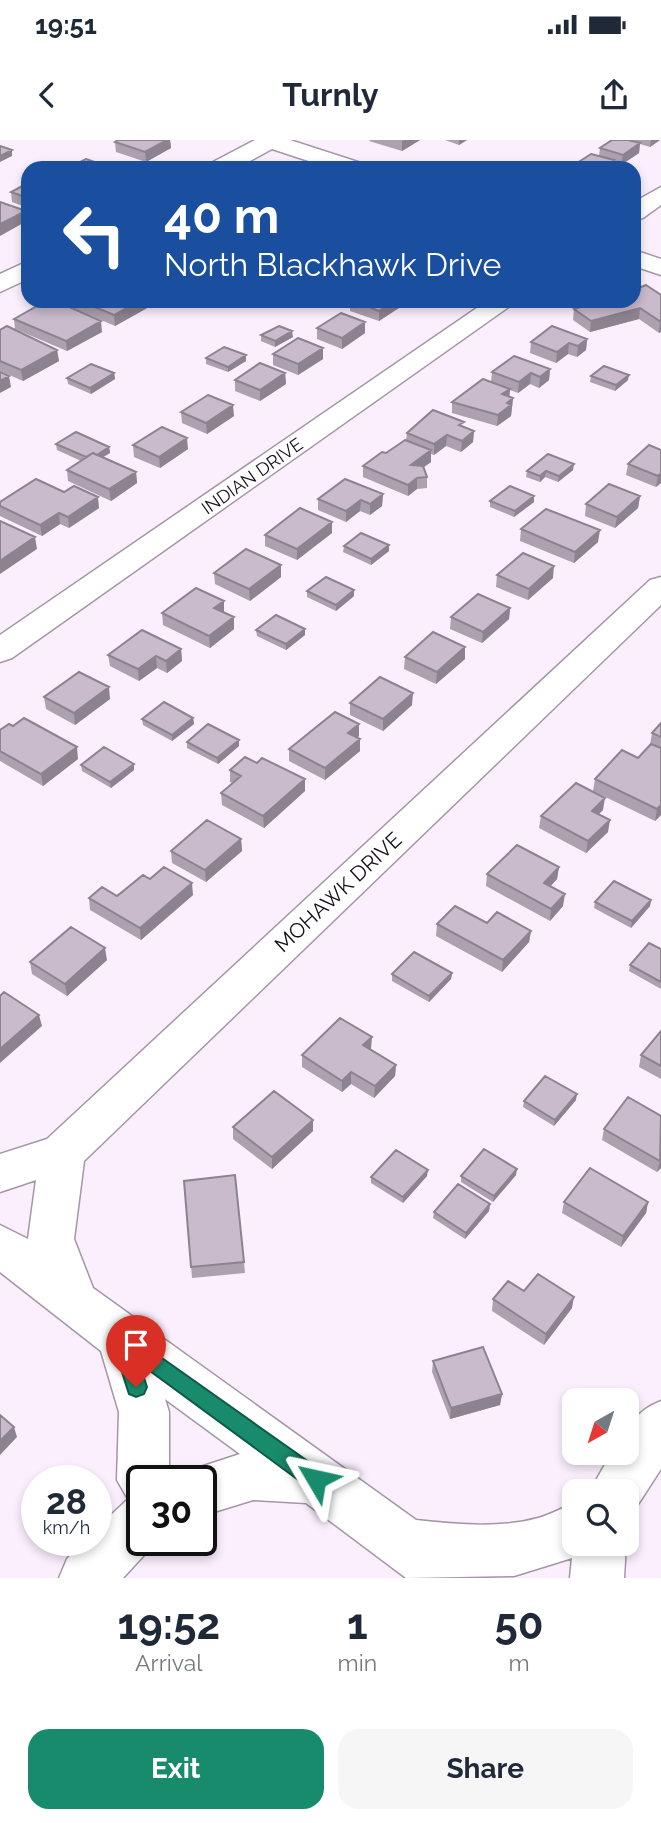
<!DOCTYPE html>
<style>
:root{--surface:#fff;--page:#f6f6f7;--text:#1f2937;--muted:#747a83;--accent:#178b6c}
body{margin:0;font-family:Raleway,sans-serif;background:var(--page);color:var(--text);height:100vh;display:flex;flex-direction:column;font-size:26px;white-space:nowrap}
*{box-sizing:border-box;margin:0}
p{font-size:23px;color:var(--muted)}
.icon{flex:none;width:38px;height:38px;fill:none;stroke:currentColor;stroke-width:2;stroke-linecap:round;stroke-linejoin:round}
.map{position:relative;height:1438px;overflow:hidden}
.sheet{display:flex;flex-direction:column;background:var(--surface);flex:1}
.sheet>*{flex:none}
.banner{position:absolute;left:21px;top:21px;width:620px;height:147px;border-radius:21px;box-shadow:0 4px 10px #0003;background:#1a4fa0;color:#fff;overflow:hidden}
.needle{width:46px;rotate:219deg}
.tools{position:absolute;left:562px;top:1248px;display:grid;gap:14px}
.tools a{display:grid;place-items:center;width:77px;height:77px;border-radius:14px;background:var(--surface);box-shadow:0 4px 10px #0003;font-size:35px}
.speed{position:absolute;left:21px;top:1325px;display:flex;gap:14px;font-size:35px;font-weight:700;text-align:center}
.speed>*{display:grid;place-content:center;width:91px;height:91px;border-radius:50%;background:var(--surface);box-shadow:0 4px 10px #0003;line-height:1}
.speed small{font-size:18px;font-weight:400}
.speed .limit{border:4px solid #111;border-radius:10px;background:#fff;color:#111}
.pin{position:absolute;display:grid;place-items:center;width:60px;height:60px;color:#fff;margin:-72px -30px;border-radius:50% 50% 50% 0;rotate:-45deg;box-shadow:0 0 7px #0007}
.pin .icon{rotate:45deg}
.me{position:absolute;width:77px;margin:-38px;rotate:306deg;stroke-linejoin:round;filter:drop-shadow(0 0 5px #0008)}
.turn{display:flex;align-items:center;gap:24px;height:147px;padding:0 28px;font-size:32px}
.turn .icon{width:91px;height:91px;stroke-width:2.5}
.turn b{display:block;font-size:49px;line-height:60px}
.eta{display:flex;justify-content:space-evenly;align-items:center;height:119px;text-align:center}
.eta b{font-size:42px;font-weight:700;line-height:49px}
.primary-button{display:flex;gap:14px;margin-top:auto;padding:14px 28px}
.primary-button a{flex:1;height:80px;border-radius:21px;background:var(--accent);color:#fff;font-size:28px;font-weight:700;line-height:80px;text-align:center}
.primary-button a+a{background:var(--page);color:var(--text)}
.status{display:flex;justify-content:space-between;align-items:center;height:49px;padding:0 35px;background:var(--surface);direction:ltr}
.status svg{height:19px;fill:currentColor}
header{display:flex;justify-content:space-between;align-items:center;height:91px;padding:0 28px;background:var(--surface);font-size:32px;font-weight:700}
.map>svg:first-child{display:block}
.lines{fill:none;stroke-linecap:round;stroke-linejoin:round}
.minor-casing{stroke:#a496a7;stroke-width:3}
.minor{fill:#fff;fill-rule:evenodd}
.wall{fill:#ada0af}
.shaded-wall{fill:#8d828f}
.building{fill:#c9bacc;stroke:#8d828f;stroke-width:2}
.route{fill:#178b6c;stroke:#0f5a46;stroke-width:2}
.labels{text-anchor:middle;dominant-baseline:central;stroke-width:5;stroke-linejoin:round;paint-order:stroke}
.far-street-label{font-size:18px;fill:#130e14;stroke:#fff}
.street-label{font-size:21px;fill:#130e14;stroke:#fff}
</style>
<div class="status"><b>19:51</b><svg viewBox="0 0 49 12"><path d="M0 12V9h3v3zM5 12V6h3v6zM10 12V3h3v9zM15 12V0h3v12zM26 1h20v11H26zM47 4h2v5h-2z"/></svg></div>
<header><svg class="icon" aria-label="back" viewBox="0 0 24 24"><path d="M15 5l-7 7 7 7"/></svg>Turnly<svg class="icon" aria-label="share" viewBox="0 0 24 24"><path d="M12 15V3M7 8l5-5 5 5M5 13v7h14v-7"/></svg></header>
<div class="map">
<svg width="661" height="1438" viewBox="0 0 661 1438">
<rect width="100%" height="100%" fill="#fbeffe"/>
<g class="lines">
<g class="minor-casing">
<path id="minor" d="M255,0H290L361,23L365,28H330L272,9L237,28H207L211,23Z
M661,47V65L643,78L634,80V62Z
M634,110L661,119V135L634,126Z
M28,121V139L0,152V134Z
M487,161H517L12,518L0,522V495Z
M661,437V465L84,1021L74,1099L93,1148L416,1380C456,1384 499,1389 538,1378C550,1375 562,1368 574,1363V1404L626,1403L624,1438H570L572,1418L514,1436L406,1438L306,1363L253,1360L201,1376V1340H179L182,1333L240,1314L165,1259L169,1272V1340H142V1400H158L123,1438H59L67,1419L85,1400H96V1389L128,1359L117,1340L119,1272L101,1211L0,1132V1085L28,1099L36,1040L0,1052V1014L47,999L650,440Z
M661,1261V1329L635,1369L626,1372V1351H590L612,1312H626C626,1286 636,1271 661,1261Z"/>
</g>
<use href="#minor" class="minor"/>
</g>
<path class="wall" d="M118,0H170L171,8L146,22L116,12L115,2Z
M370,0H420L402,11L369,1Z
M445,0H467L459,5Z
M612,0H660L650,7L640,4L639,13L621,25L614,22L613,28H573L574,25L599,16L600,8Z
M28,43V68L12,62L11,52Z
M661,155V192L659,193L639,179L590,192L573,180L574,169Z
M63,161H148L149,167L115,186L68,166L102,192L67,211L15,189L14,179L64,164Z
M350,161H408V162L379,181L350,171Z
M317,188L365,193L342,209L317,199Z
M0,190L57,210L59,221L23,241L0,231Z
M261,195L293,197L275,207L261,201Z
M587,199L586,210L577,217L568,214L556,223L530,213L531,202Z
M273,214L323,219L298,235L273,225Z
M246,215V221L228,232L206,224V218Z
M550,229L549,240L539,248L530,244L518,253L510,250L509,257L513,258L511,276L497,286L452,273V262L491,242L492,232Z
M114,233L115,239L91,254L68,244L67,238Z
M285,233L286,244L260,261L235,251V240Z
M591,236L628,240L615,251L590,242Z
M181,272L234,276L207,294L182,283Z
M463,287L474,291L473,302L461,312L446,306L434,315L431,314V322L424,327L427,337V348L417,349L408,356L363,337V326L406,300L407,293Z
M56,304L109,307L110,313L103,317L136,332L137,343L111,361L68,341L67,330L81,321L57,310Z
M133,305L188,309L160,328L134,317Z
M649,305L661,343L656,347L626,335L628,324Z
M573,330L558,342L545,337L540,342L526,337L527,331Z
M383,354L382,366L370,375L360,371L346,382L318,370V359Z
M534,356V362L514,377L490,367V361Z
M640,356L638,368L615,388L585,376L586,364Z
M0,362L99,368L69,388L60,384L42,396L0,376Z
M521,389L598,402L574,423L520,401Z
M332,393L297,420L265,406V395Z
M344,406L389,411L371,425L343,412Z
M281,425V437L250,461L215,444L214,433Z
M497,435L553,438L528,460L496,447Z
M354,450V456L336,471L307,457V451Z
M510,468L509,479L482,503L450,489L451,477Z
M162,473H224L234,489L210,508L163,485Z
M305,489V495L286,510L257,496L256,490Z
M465,507V519L436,544L404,529L405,517Z
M181,509L182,521L167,533L157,528L139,541L110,526L108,515Z
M44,557L110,559L75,585L46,569Z
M350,563L412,565L383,591L350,575Z
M193,578L194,584L172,601L143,585L142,579Z
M661,583V675L655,681L593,651L595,639L638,618L650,605L652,593Z
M13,586L78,619L43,646L0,621V590Z
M359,596L357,598L360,611L325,640L289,621V609Z
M187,602L239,606L218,624L187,608Z
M257,623L305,639V651L264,688L222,665L221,653L232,643L230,642V630Z
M134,624V630L111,648L82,631L81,625Z
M603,670L599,674L608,692L586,713L539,688L541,676Z
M241,699L242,711L206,742L172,723L171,711Z
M559,727L557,739L550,747L563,766L550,781L486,746L487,734Z
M150,739L193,755L141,800L90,770L89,758L117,756Z
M651,760L650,766L631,788L594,768L595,762Z
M487,783L531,791L529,802L502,832L436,796L437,784Z
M661,809V849L629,831L630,825Z
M107,820L67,856L32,834L30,822Z
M452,833L451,839L429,862L392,841V834Z
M661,891V939L639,927L641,915Z
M371,909L396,925L395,936L374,958L351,944L342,952L302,927V915Z
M576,960L554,986L523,967L524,961Z
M661,976V1028L657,1032L602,1000L604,989Z
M313,980V991L272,1029L233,999V987Z
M516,1035L493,1062L461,1042V1036Z
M427,1036L403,1063L371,1043V1037Z
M184,1041L244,1122L245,1133L192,1138Z
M564,1062H648L646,1073L621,1107L562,1073Z
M490,1064L489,1071L465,1099L433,1078L434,1072Z
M493,1159L572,1168L544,1205L492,1171Z
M433,1221L502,1254L500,1265L450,1279L432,1232Z"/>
<path class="shaded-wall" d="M167,0H170L171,8L146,22L145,12Z
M404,0H420L402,11V1Z
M459,0H467L459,5Z
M651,0H660L650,7Z
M640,3L639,13L621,25L623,15Z
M12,10V16L0,22V16Z
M614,20L613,28H602Z
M26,71L27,81L0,96V84Z
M139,161H148L149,167L115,186L114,175Z
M394,161H408V162L379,181V171Z
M640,168L639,179L590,192L591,181Z
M101,181L102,192L67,211L66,201Z
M365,182V193L342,209V198Z
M660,182H661V192L659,193Z
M292,191L293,197L275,207V201Z
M587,199L586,210L577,217L578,206Z
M569,203L568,214L556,223L557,212Z
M323,208V219L298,235V224Z
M57,210L59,221L23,241L21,230Z
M246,215V221L228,232V227Z
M550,229L549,240L539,248L540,237Z
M114,233L115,239L91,254L90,248Z
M285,233L286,244L260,261V250Z
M531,233L530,244L518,253L519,242Z
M629,235L628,240L615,251L616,245Z
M9,236L11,247L0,253V241Z
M510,249L509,260L502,254Z
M513,258L511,276L497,286L498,275L507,263Z
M233,265L234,276L207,294L206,283Z
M474,291L473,302L461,312L462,301Z
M447,295L446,306L434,315V304Z
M187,298L188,309L160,328L159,317Z
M109,307L110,313L90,325V319Z
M431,310V322L410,337L411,325Z
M574,324L573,330L558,342L559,336Z
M546,331L545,337L540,342V336Z
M136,332L137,343L111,361L109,349Z
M661,333V343L656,347L658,336Z
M417,338V349L408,356V345Z
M383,354L382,366L370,375V364Z
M534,356V362L514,377L515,371Z
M640,356L638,368L615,388L617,377Z
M98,357L99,368L69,388L68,377Z
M361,360L360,371L346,382V371Z
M59,373L60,384L42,396L40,385Z
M332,382V393L297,420V409Z
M600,390L598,402L574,423L575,412Z
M35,397L37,409L0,434V421Z
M389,405V411L371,425V419Z
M281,425V437L250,461L249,449Z
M554,426L553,438L528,460L529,449Z
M354,450V456L336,471V465Z
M224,461V473L214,468Z
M510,468L509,479L482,503L483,492Z
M234,477V489L210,508L209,496Z
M305,489V495L286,510V504Z
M465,507V519L436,544L437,532Z
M181,509L182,521L167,533L166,521Z
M156,516L157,528L139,541L138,529Z
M109,547L110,559L75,585L74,573Z
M413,553L412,565L383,591V579Z
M193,578L194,584L172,601V595Z
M359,584V596L348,605V593Z
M360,599V611L325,640V628Z
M239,600V606L218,624L217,618Z
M77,607L78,619L43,646L41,634Z
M134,624V630L111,648L110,642Z
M305,639V651L264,688L263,676Z
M605,658L603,670L590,682L592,671Z
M661,665V675L655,681L657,669Z
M610,680L608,692L586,713L588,701Z
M241,699L242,711L206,742L205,730Z
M559,727L557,739L542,755L544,743Z
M192,743L193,755L141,800L140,788Z
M565,754L563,766L550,781L551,769Z
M651,760L650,766L631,788L632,781Z
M531,791L529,802L502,832L503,820Z
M105,808L107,820L67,856L65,844Z
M452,833L451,839L429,862V856Z
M39,875L42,886L0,923V909Z
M372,897L371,909L363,917V905Z
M396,925L395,936L374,958L375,946Z
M351,932V944L342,952V941Z
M577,954L576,960L554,986L555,980Z
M313,980V991L272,1029V1017Z
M661,1020V1028L657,1032L660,1021Z
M517,1029L516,1035L493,1062L494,1056Z
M428,1030L427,1036L403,1063V1057Z
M648,1062L646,1073L621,1107L623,1096Z
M490,1064L489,1071L465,1099L466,1093Z
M574,1157L572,1168L544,1205L546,1194Z
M502,1254L500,1265L450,1279L451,1268Z
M14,1287L17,1297L0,1315V1301Z"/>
<path class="building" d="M118,0H167L145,12L115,2Z
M612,0H628L640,3L623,15L600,8Z
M0,6L12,10L0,16Z
M591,14L614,20L602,28H582L574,25Z
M86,19L112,28H68Z
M28,43V58L11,52Z
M0,62L26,71L0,84Z
M646,145L661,155V182L640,168L591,181L574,169L600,161H634V150Z
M46,161H56L101,181L66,201L14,179Z
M80,161H139L114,175Z
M353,161H394L379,171Z
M341,173L365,182L342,198L317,188Z
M7,186L57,210L21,230L0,221V190Z
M279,186L292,191L275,201L261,195Z
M552,186L587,199L578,206L569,203L557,212L531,202Z
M298,198L323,208L298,224L273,214Z
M224,207L246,215L228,227L206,218Z
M514,216L550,229L540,237L531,233L519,242L492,232Z
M260,223L285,233L260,250L235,240Z
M91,224L114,233L90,248L67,238Z
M604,226L629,235L616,245L591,236Z
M0,232L9,236L0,241Z
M483,239L510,249L502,254L513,258L507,263L511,265L498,275L452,262Z
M208,255L233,265L206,283L181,272Z
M433,270L464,282L459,285L474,291L462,301L447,295L434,304L407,293Z
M162,287L187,298L159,317L133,305Z
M76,292L109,307L97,315L93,313L86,317L56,304Z
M405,300L431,310L411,325L423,326L427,337L417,338L408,345L363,326L382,312L386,313Z
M649,305L661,310V333L658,336L628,324Z
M93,313L136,332L109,349L67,330Z
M548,314L574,324L559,336L546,331L540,336L527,331Z
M36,339L64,352L74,346L98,357L68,377L59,373L40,385L0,366V362Z
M345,339L383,354L370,364L361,360L346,371L318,359Z
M609,344L640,356L617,377L586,364Z
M510,346L534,356L515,371L490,361Z
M300,368L332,382L297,409L265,395Z
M546,369L600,390L575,412L521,389Z
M0,381L35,397L0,421Z
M361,393L389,405L371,419L344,406Z
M246,409L281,425L249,449L214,433Z
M523,413L554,426L529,449L497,435Z
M326,437L354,450L336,465L307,451Z
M196,448L224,461L214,468L234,477L209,496L162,473Z
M478,454L510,468L483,492L451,477Z
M276,475L305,489L286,504L256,490Z
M142,490L181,509L166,521L156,516L138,529L108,515Z
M433,492L465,507L437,532L405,517Z
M79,532L109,547L74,573L44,557Z
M380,537L413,553L383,579L350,563Z
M164,562L193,578L172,595L142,579Z
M335,572L359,584L348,593L360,599L325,628L289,609Z
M24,578L77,607L41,634L0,611V590L9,584L13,586Z
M661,583V597L652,593Z
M208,584L239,600L217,618L187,602Z
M651,604L661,608V665L657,669L595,639L622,610L638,618Z
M104,607L134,624L110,642L81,625Z
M245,617L257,623L262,618L305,639L263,676L221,653L241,636L230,630Z
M576,643L605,658L592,671L610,680L588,701L541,676Z
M207,680L241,699L205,730L171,711Z
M517,705L559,727L544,743L565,754L551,769L487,734Z
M164,727L192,743L140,788L89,758L102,747L117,756L143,735L150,739Z
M614,741L651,760L632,781L595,762Z
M455,766L487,783L497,772L531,791L503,820L437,784Z
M71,787L105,808L65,844L30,822Z
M649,803L661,809V842L630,825Z
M414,812L452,833L429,856L392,834Z
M4,852L39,875L0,909V856Z
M340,878L372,897L363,905L396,925L375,946L351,932L342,941L302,915Z
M661,891V926L641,915Z
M545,936L577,954L555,980L524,961Z
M274,951L313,980L272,1017L233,987Z
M628,957L661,976L660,1021L604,989Z
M484,1009L517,1029L494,1056L461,1036Z
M396,1010L428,1030L403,1057L371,1037Z
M590,1028L648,1062L623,1096L564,1062Z
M235,1035L244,1122L191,1127L184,1041Z
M458,1044L490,1064L466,1093L434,1072Z
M538,1134L574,1157L546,1194L493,1159L508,1141L524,1151Z
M483,1207L502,1254L451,1268L433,1221Z
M0,1275L14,1287L0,1301Z"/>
<path class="route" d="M121,1189L323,1332L326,1339L323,1347L316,1350L308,1347L139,1223L147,1247L144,1254L136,1257L129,1254L111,1198L114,1192Z"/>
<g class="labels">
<g class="far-street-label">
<text transform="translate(252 336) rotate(-35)">INDIAN DRIVE</text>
</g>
<g class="street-label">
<text transform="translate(338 752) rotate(-43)">MOHAWK DRIVE</text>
</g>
</g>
</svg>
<div class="tools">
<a><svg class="needle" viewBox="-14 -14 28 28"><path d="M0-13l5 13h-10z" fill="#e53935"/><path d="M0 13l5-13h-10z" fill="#747a83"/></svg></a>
<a><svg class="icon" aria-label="search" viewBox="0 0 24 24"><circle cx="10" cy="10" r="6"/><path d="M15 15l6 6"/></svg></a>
</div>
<div class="speed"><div>28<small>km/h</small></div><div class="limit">30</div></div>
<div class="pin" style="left:136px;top:1247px;background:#d93025"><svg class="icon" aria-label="arrive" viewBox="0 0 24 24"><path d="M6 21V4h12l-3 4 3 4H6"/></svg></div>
<svg class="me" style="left:316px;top:1339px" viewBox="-20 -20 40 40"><path d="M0-17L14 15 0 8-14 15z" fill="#178b6c" stroke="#fff" stroke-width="4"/></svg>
<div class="banner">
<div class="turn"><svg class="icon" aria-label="left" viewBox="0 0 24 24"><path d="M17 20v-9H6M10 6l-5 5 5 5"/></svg><div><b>40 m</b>North Blackhawk Drive</div></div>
</div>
</div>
<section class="sheet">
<div class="eta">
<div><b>19:52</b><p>Arrival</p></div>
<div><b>1</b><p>min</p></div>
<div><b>50</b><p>m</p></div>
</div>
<div class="primary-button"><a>Exit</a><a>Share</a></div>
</section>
